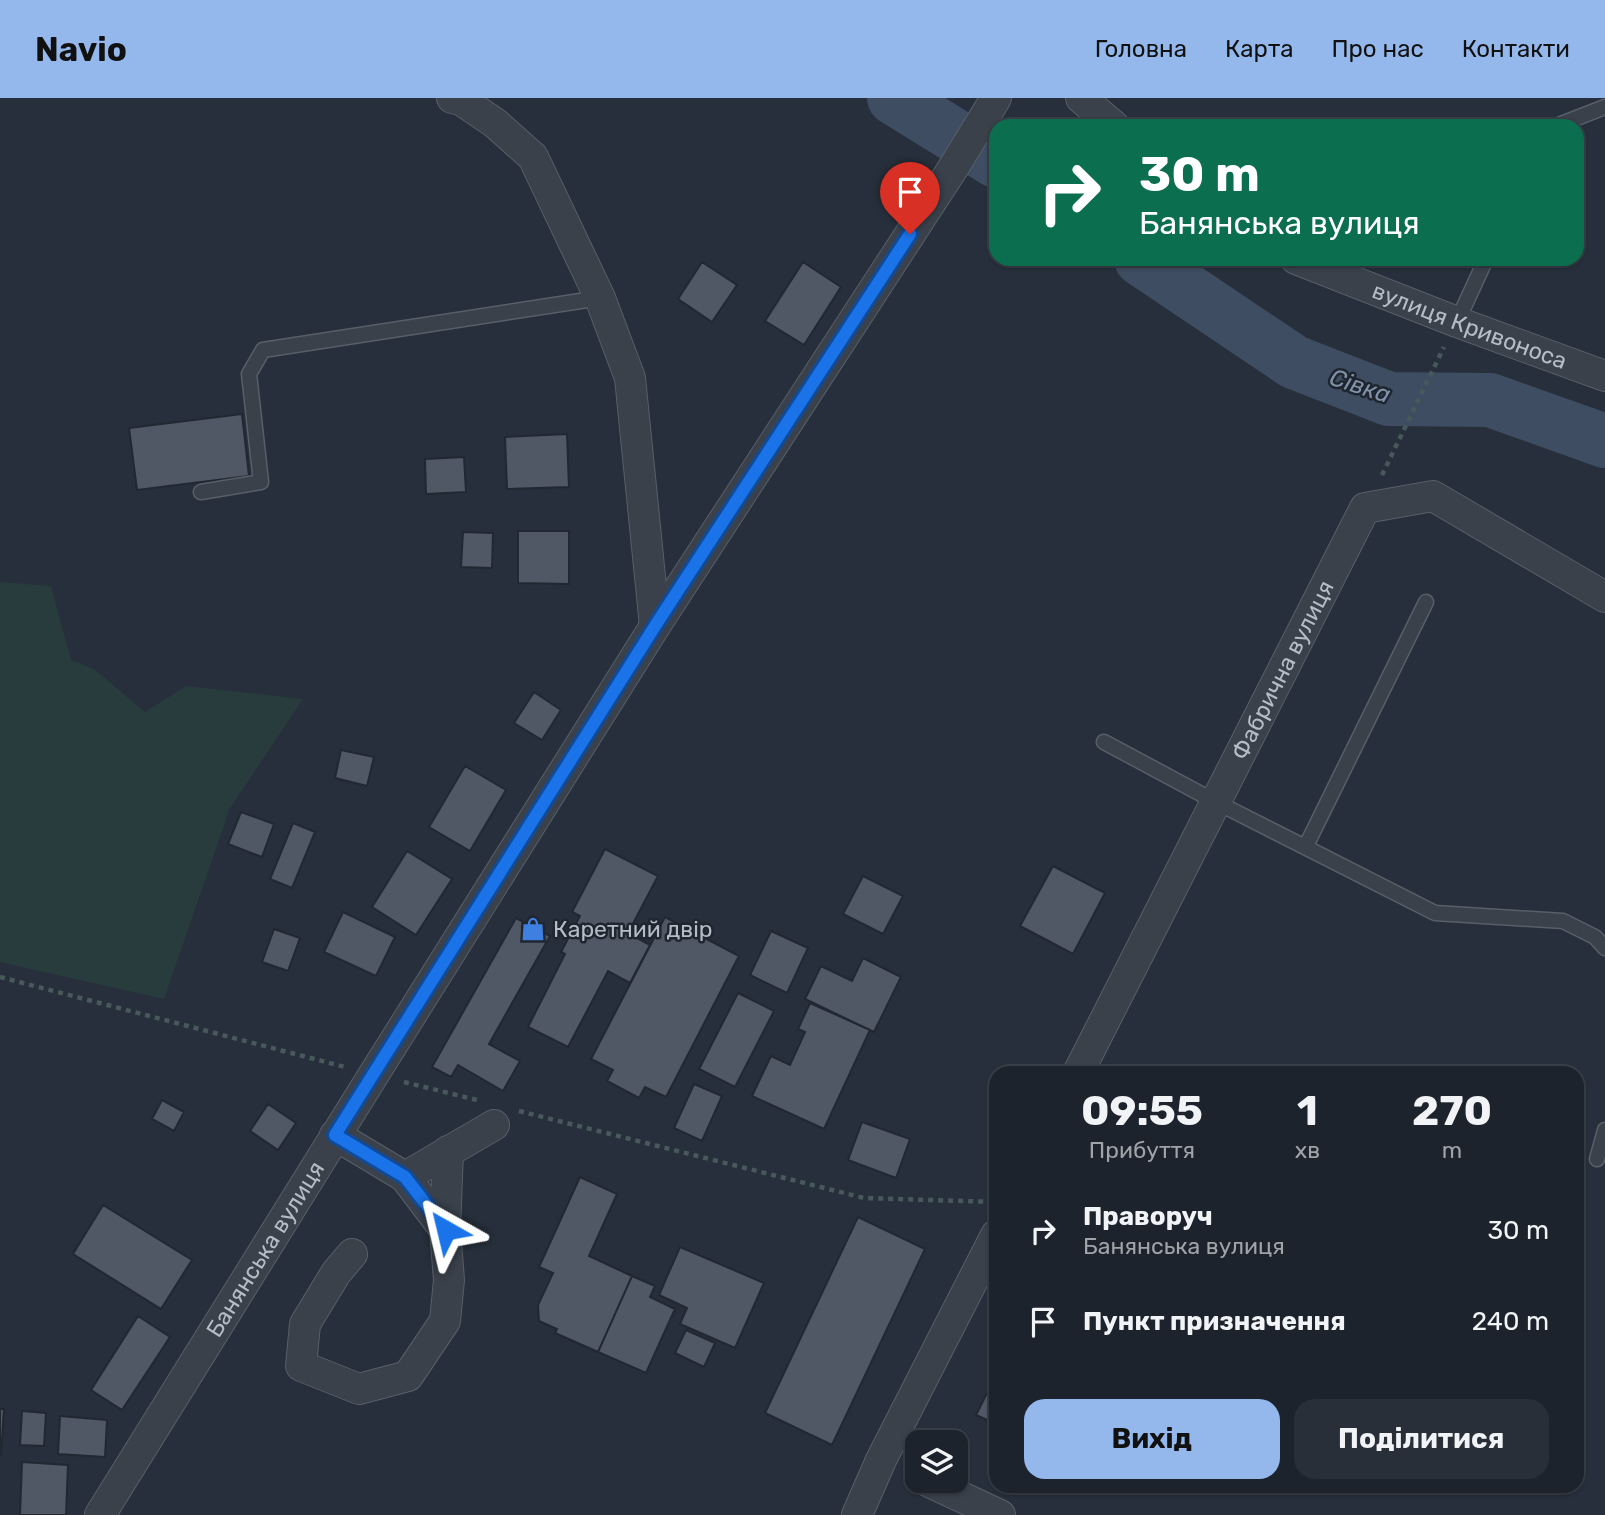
<!DOCTYPE html>
<html lang="uk">
<meta charset="utf-8">
<style>
:root{--surface:#1c232c;--page:#292f38;--text:#f1f3f6;--muted:#a0a4a9;--line:#3a4048;--accent:#95b8ec}
body{margin:0;font-family:Rubik,sans-serif;background:var(--page);color:var(--text);height:100vh;display:flex;flex-direction:column;font-size:26px;white-space:nowrap}
*{box-sizing:border-box;margin:0}
p{font-size:23px;color:var(--muted)}
.icon{flex:none;width:38px;height:38px;fill:none;stroke:currentColor;stroke-width:2;stroke-linecap:round;stroke-linejoin:round}
.map{position:relative;flex:1;overflow:hidden}
.details{position:absolute;left:989px;top:968px;width:595px;height:427px;display:flex;flex-direction:column;background:var(--surface);border-radius:21px;box-shadow:0 2px 5px #0004,0 0 0 2px var(--line)}
.details>*{flex:none}
.top-card{position:absolute;left:989px;top:21px;width:595px;height:147px;border-radius:21px;box-shadow:0 2px 5px #0004,0 0 0 2px var(--line);background:#0b6e4f;color:#fff;overflow:hidden}
.controls{position:absolute;left:905px;top:1332px;display:grid;gap:14px}
.controls a{display:grid;place-items:center;width:63px;height:63px;border-radius:14px;background:var(--surface);box-shadow:0 2px 5px #0004,0 0 0 2px var(--line);font-size:35px}
.pin{position:absolute;display:grid;place-items:center;width:60px;height:60px;color:#fff;margin:-72px -30px;border-radius:50% 50% 50% 0;rotate:-45deg;box-shadow:0 0 7px #0007}
.pin .icon{rotate:45deg}
.me{position:absolute;width:77px;margin:-38px;rotate:323deg;stroke-linejoin:round;filter:drop-shadow(0 0 5px #0008)}
.turn{display:flex;align-items:center;gap:24px;height:147px;padding:0 35px;font-size:32px}
.turn .icon{width:91px;height:91px;stroke-width:2.5}
.turn b{display:block;font-size:49px;line-height:60px}
.eta{display:flex;justify-content:space-evenly;align-items:center;height:119px;text-align:center}
.eta b{font-size:42px;font-weight:700;line-height:49px}
.primary-button{display:flex;gap:14px;margin-top:auto;padding:14px 35px}
.primary-button a{flex:1;height:80px;border-radius:21px;background:var(--accent);color:#111;font-size:28px;font-weight:700;line-height:80px;text-align:center}
.primary-button a+a{background:var(--page);color:var(--text)}
ul{padding:0;list-style:none}
li{display:flex;align-items:center;gap:21px;height:91px;padding:0 35px}
li div{flex:1}
li b{display:block;font-size:26px}
li em{font-style:normal}
header{display:flex;align-items:center;gap:42px;box-sizing:border-box;height:98px;padding:0 35px;background:var(--accent);color:#111}
header strong{font-size:33px}
nav{display:flex;gap:38px;margin-inline-start:auto;font-size:24px}
.map>svg:first-child{display:block}
.green{fill:#293c3d}
.lines{fill:none;stroke-linecap:round;stroke-linejoin:round}
.river{stroke:#3e4d61;stroke-width:54}
.building{fill:#505865;stroke:#212832;stroke-width:2}
.lane-casing{stroke:#585f69;stroke-width:17}
.street-casing{stroke:#585f69;stroke-width:32}
.path{stroke:#48595b;stroke-width:4.5;stroke-dasharray:5 5;stroke-linecap:butt}
.lane{stroke:#3a414b;stroke-width:14}
.street{stroke:#3a414b;stroke-width:30}
.route-casing{stroke:#114b97;stroke-width:18}
.route{stroke:#1a73e8;stroke-width:12}
.labels{text-anchor:middle;dominant-baseline:central;stroke-width:5;stroke-linejoin:round;paint-order:stroke}
.street-label{font-size:23px;fill:#b6bcc6;stroke:#1f2630}
.poi-label{font-size:23px;fill:#b6bcc6;stroke:#1f2630;text-anchor:start}
.water-label{font-size:24px;font-style:italic;fill:#8193aa;stroke:#1f2630}
</style>
<header>
<strong>Navio</strong>
<nav><a>Головна</a><a>Карта</a><a>Про нас</a><a>Контакти</a></nav>
</header>
<div class="map">
<svg width="1605" height="1417" viewBox="0 0 1605 1417">
<rect width="100%" height="100%" fill="#262f3b"/>
<path class="green" d="M0,484L51,488L71,562L94,571L145,614L186,588L303,601L230,710L164,901L0,864Z"/>
<g class="lines">
<path class="river" d="M894,0L996,63
M1141,161L1294,264L1389,301L1490,302L1605,343"/>
</g>
<path class="building" d="M702,164L737,187L712,224L678,201Z
M803,164L841,189L804,247L765,223Z
M242,316L249,378L137,392L129,330Z
M567,336L569,389L507,391L505,339Z
M464,359L466,394L426,396L425,361Z
M518,433H569V486L518,485Z
M463,434L493,435L492,470L461,469Z
M534,594L561,612L542,642L514,625Z
M341,652L374,659L367,688L335,680Z
M465,668L506,692L470,753L429,729Z
M241,714L274,726L262,759L228,746Z
M293,725L315,734L292,790L270,781Z
M605,751L658,778L628,835L650,847L630,885L608,873L568,949L528,929L565,856L561,854L580,818L572,814Z
M407,753L452,781L416,837L372,809Z
M1053,768L1105,795L1073,856L1020,828Z
M863,778L903,798L883,836L843,816Z
M343,814L395,839L376,878L324,854Z
M665,819L739,858L666,999L645,989L639,1000L607,983L613,972L591,961Z
M516,820L550,838L489,946L520,963L503,993L458,967L451,979L432,969Z
M274,831L300,840L288,873L262,864Z
M771,833L808,850L787,895L750,877Z
M863,860L901,879L874,934L805,901L821,868L852,883Z
M738,895L774,913L735,989L699,971Z
M810,905L870,932L824,1031L752,998L771,958L790,967L805,934L798,931Z
M694,986L722,998L702,1043L674,1030Z
M162,1002L184,1014L174,1033L152,1021Z
M268,1006L296,1025L278,1052L250,1033Z
M862,1024L910,1041L896,1080L848,1062Z
M580,1079L617,1096L589,1158L632,1178L598,1254L555,1235L557,1231L539,1223L538,1207L553,1175L539,1169Z
M103,1107L192,1162L161,1211L73,1156Z
M858,1119L925,1151L832,1347L765,1315Z
M680,1149L764,1185L735,1250L680,1226L687,1210L659,1197Z
M632,1178L655,1188L650,1199L675,1211L646,1275L598,1254Z
M138,1218L170,1239L122,1312L91,1292Z
M686,1232L715,1245L704,1269L675,1255Z
M990,1289L996,1292V1326L976,1317Z
M0,1311H4L1,1357H0Z
M22,1313L46,1315L44,1348L20,1347Z
M60,1318L107,1322L105,1359L58,1356Z
M22,1364L68,1367L66,1417H20Z"/>
<g class="lines">
<g class="lane-casing">
<path id="lane" d="M1556,28L1605,9
M1457,224L1486,161
M201,394L261,384L249,276L263,252L600,200
M1104,644L1216,704L1435,815L1563,823L1595,839L1605,850
M1306,748L1426,504
M1597,1061L1605,1032"/>
</g>
<g class="street-casing">
<g id="street">
<path d="M452,0L461,2L495,25L533,59L600,200L630,280L655,528"/>
<path d="M1081,0L1114,28"/>
<path id="s1" d="M1296,161L1457,224L1605,278"/>
<path id="s2" d="M1078,975L1365,410L1433,398L1605,499"/>
<path d="M335,1037L405,1079L494,1027"/>
<path d="M445,1132L448,1053"/>
<path d="M352,1156L336,1175L305,1226L301,1268L359,1291L408,1278L445,1223L449,1182L445,1132L405,1079"/>
<path d="M925,1382L1000,1417"/>
<path id="s3" d="M100,1417L374,976L655,528L955,67L996,0"/>
<path d="M857,1417L881,1362L996,1137"/>
</g>
</g>
<path class="path" d="M1382,377L1444,249
M0,879L345,969
M404,984L477,1002
M519,1013L864,1100L996,1104"/>
<use href="#lane" class="lane"/>
<use href="#street" class="street"/>
</g>
<g class="lines">
<g class="route-casing">
<path id="route" d="M446,1132L405,1079L335,1037L655,528L910,136"/>
</g>
<use href="#route" class="route"/>
</g>
<defs>
<g id="shop-bare" transform="scale(1.89)"><path d="M-5-2.5h2.3a2.7 3.5 0 0 1 5.4 0H5L5.5 6h-11ZM-1.5-2.5h3a1.5 2.3 0 0 0-3 0Z" fill="#3f7fe0" stroke="#1f2630" stroke-width="2.5" paint-order="stroke"/></g>
</defs>
<g fill-rule="evenodd">
<use href="#shop-bare" x="533" y="831"/>
</g>
<g class="labels">
<g class="street-label">
<text stroke="none"><textPath href="#s1" startOffset="186">вулиця Кривоноса</textPath></text>
<text stroke="none"><textPath href="#s2" startOffset="452">Фабрична вулиця</textPath></text>
<text stroke="none"><textPath href="#s3" startOffset="313">Банянська вулиця</textPath></text>
</g>
<g class="poi-label">
<text x="553" y="831">Каретний двір</text>
</g>
<g class="water-label">
<text transform="translate(1360 288) rotate(18)">Сівка</text>
</g>
</g>
</svg>
<div class="controls">
<a><svg class="icon" aria-label="layers" viewBox="0 0 24 24"><path d="M12 4l9 5-9 5-9-5zM3 14l9 5 9-5"/></svg></a>
</div>
<div class="pin" style="left:910px;top:136px;background:#d93025"><svg class="icon" aria-label="arrive" viewBox="0 0 24 24"><path d="M6 21V4h12l-3 4 3 4H6"/></svg></div>
<svg class="me" style="left:446px;top:1132px" viewBox="-20 -20 40 40"><path d="M0-17L14 15 0 8-14 15z" fill="#1a73e8" stroke="#fff" stroke-width="4"/></svg>
<div class="top-card">
<div class="turn"><svg class="icon" aria-label="right" viewBox="0 0 24 24"><path d="M7 20v-9h11M14 6l5 5-5 5"/></svg><div><b>30 m</b>Банянська вулиця</div></div>
</div>
<section class="details">
<div class="eta">
<div><b>09:55</b><p>Прибуття</p></div>
<div><b>1</b><p>хв</p></div>
<div><b>270</b><p>m</p></div>
</div>
<ul>
<li><svg class="icon" aria-label="right" viewBox="0 0 24 24"><path d="M7 20v-9h11M14 6l5 5-5 5"/></svg><div><b>Праворуч</b><p>Банянська вулиця</p></div><em>30 m</em></li>
<li><svg class="icon" aria-label="arrive" viewBox="0 0 24 24"><path d="M6 21V4h12l-3 4 3 4H6"/></svg><div><b>Пункт призначення</b></div><em>240 m</em></li>
</ul>
<div class="primary-button"><a>Вихід</a><a>Поділитися</a></div>
</section>
</div>
